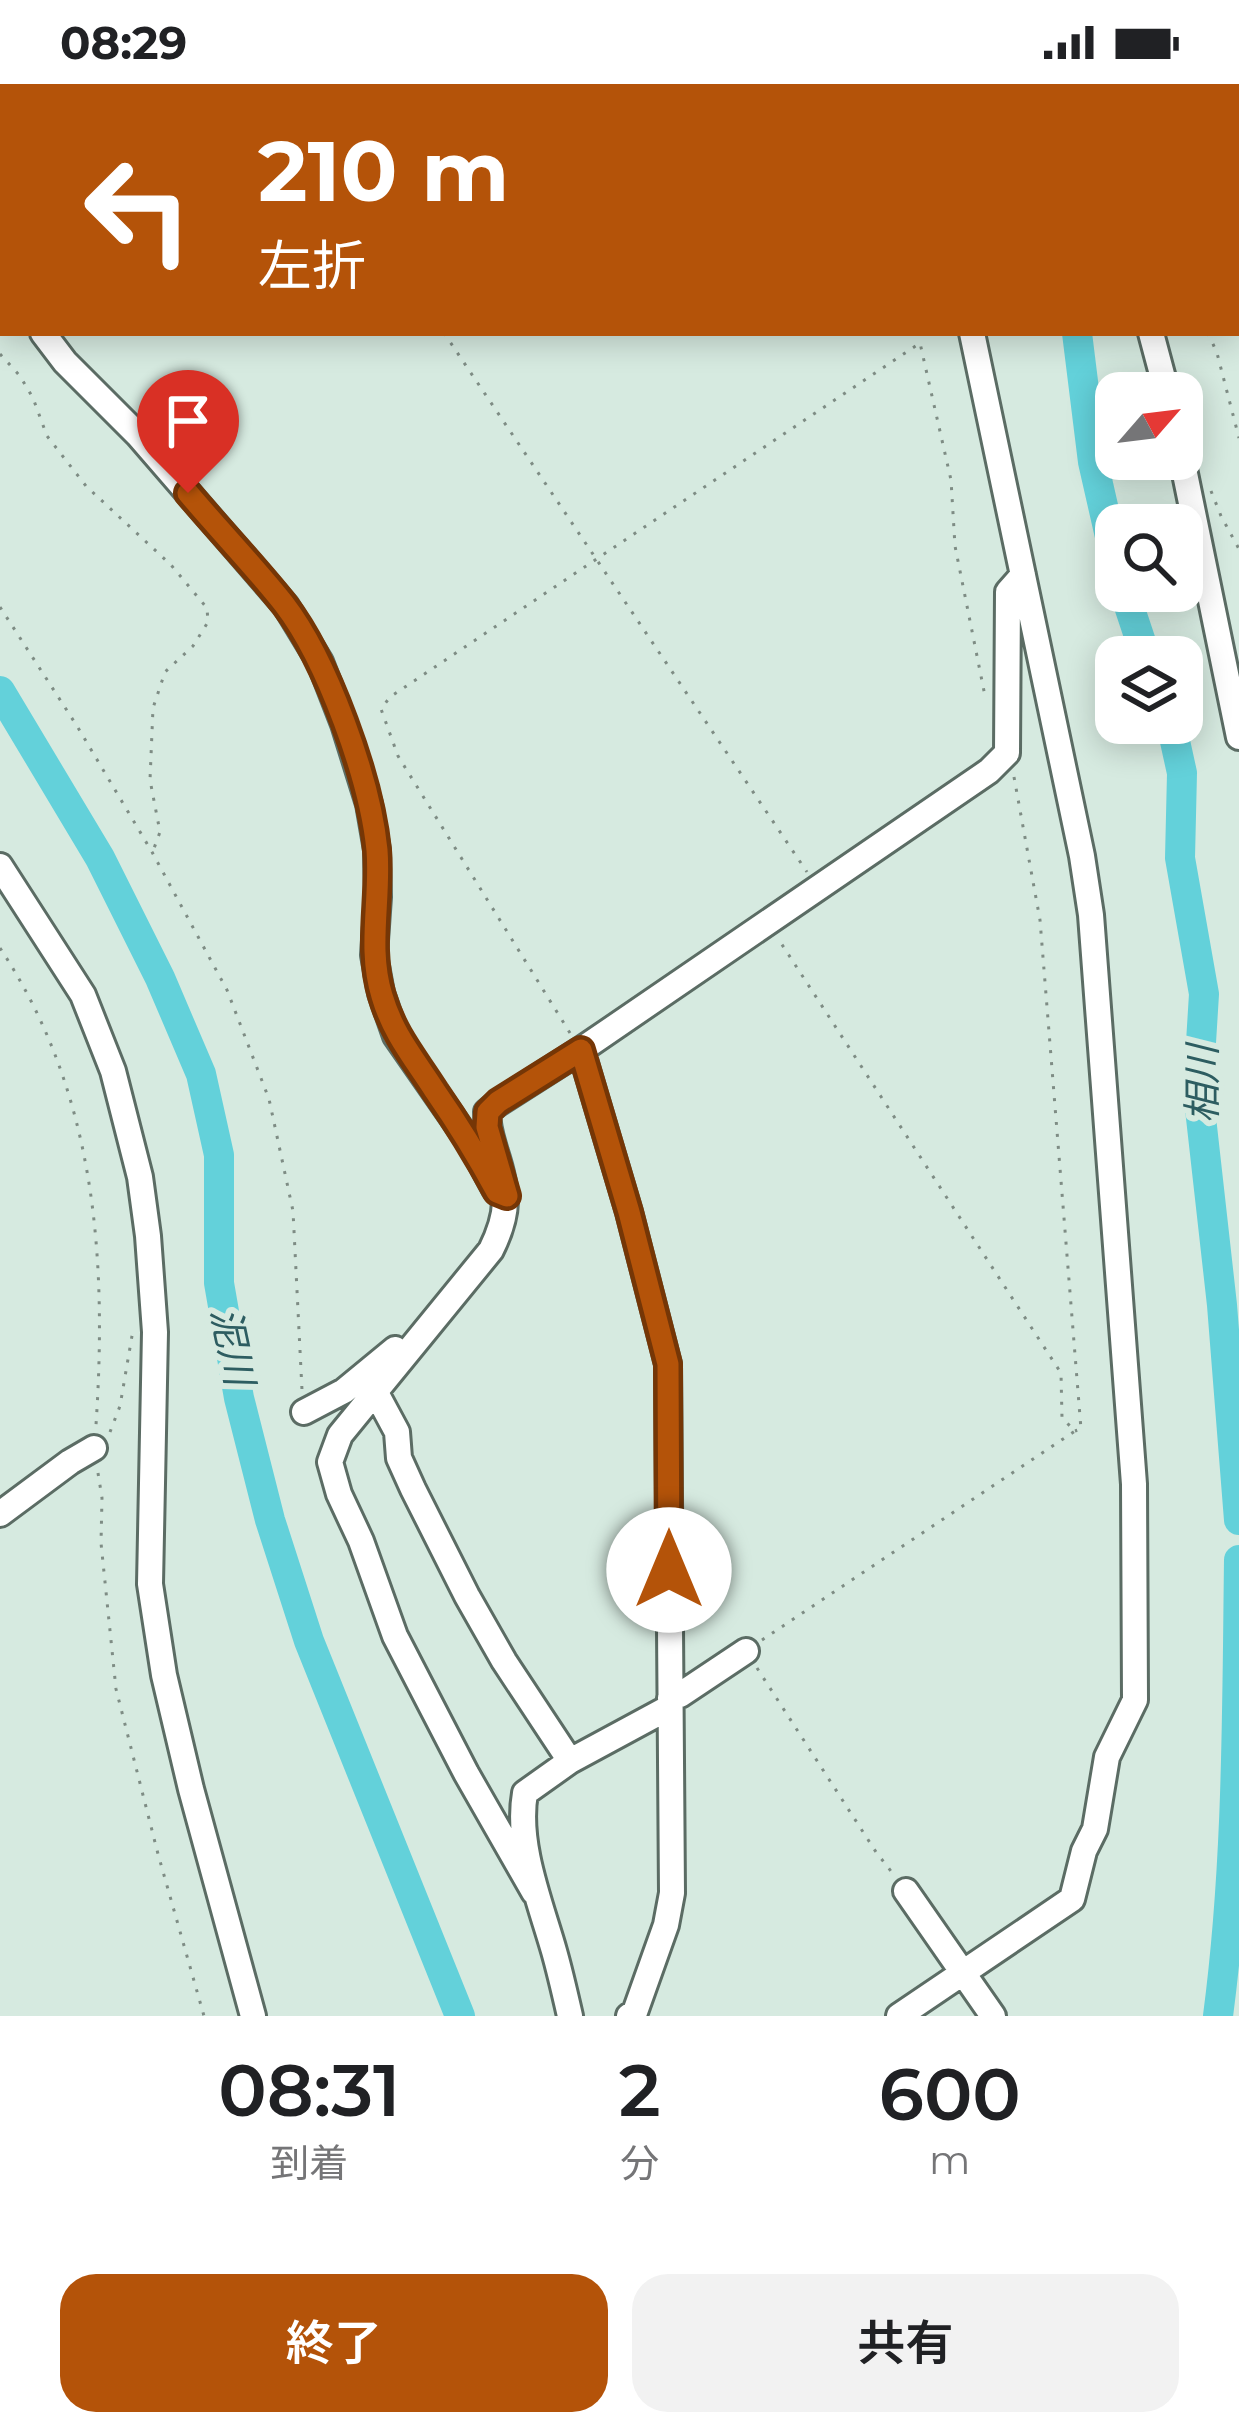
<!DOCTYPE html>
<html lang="ja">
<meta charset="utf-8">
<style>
:root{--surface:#fff;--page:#f2f2f2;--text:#202124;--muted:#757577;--accent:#b45309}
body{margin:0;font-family:Montserrat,"Noto Sans JP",sans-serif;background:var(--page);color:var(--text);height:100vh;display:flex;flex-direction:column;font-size:45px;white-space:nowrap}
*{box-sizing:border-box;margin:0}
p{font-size:39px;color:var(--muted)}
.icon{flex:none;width:66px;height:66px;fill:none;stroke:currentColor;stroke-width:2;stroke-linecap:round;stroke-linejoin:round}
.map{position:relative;height:1932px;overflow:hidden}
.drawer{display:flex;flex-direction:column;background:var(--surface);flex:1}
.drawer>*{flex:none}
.guide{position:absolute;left:0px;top:0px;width:1239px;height:252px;box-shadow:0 6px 30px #0003;background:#b45309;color:#fff;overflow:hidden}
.needle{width:78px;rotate:62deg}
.buttons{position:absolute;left:1095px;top:288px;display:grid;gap:24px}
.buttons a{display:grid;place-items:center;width:108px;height:108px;border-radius:24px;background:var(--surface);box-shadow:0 6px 30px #0003;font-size:60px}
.pin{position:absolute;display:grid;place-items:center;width:102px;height:102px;color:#fff;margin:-123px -51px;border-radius:50% 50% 50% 0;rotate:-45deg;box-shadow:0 0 12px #0007}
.pin .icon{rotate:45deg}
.me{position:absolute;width:132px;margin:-66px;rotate:0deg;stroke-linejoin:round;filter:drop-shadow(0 0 9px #0008)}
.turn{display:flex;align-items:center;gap:42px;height:252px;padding:0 60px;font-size:54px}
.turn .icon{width:156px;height:156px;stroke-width:2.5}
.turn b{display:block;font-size:84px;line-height:102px}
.eta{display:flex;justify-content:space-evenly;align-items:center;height:204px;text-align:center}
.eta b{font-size:72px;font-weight:600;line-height:84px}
.action{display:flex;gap:24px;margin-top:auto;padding:24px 60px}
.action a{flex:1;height:138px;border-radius:36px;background:var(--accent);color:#fff;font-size:48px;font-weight:600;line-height:138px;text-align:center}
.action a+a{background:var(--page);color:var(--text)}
.status{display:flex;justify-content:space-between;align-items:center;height:84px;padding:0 60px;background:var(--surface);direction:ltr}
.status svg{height:33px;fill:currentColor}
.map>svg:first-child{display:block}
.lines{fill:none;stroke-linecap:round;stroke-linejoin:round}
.river{stroke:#63d1da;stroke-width:30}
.minor-casing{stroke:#5b6c64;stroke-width:30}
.path{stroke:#7e8c84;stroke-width:3;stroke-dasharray:3 9;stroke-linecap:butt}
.minor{stroke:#fff;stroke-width:24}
.route-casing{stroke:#753606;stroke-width:30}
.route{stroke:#b45309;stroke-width:21}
.labels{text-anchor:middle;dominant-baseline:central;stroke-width:12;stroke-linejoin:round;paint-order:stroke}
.water-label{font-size:39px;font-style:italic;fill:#2d5d61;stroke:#d6eae0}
</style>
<div class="status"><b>08:29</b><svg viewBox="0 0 49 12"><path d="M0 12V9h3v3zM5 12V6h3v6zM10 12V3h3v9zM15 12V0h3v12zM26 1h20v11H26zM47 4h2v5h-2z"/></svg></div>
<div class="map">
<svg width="1239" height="1932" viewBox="0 0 1239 1932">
<rect width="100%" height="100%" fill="#d6eae0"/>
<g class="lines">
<path class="river" d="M1011,0L1012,3
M1077,249L1093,378L1116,479
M1124,507L1146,573
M0,607L100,774L160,894L201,990L219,1071V1199L239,1314L270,1436L309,1557L460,1932
M1171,639L1182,689L1180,774L1204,910L1198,1007L1222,1221L1239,1436
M1218,1932C1238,1781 1237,1628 1239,1476"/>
<g class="minor-casing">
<path id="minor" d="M896,0L897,3
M1077,0L1078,3
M0,183L3,188
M43,249L65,278L138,351L286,522L320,578L344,640L369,720L377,766L378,813L374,871L381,909L396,952L471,1060L495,1105
M1151,249L1167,309
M1182,375L1239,653
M0,782L83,911L113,987L140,1093L148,1152L155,1248L150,1500L164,1591L191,1705L253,1932
M581,966L629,1128L668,1280L672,1809L666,1841L635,1928L629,1932
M375,1307L397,1348L399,1374L413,1405L467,1512L504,1577L570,1677
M304,1328L344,1307L395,1265
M0,1430L70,1378L94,1364
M670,1614L680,1611L746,1567
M906,1807L993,1932
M534,1808L466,1689L395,1552L361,1457L339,1410L330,1378L340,1351L491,1166C510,1128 508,1108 495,1068C491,1054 487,1043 487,1028L498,1019L581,966L989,687L1007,669L1008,508L1023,491
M570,1932C565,1910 560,1888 554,1867C540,1818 516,1760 525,1709L570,1677L670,1623
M899,1932L1072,1815L1084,1767L1095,1745L1107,1673L1135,1616L1134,1400L1091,831L1082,772L972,249"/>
</g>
<path class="path" d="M275,0L277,3
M750,0L752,3
M838,0L839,3
M1133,0L1134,3
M20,3L24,0
M0,16L3,14
M444,249L807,788
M1208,249L1217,269L1239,354
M0,270L20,292L33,314L47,352L86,402L171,481L207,524L208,538L193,562L165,588L153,624L150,696L160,748L153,767
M1182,341L1190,354
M1211,407L1221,432L1239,465
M0,523L77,642L152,768L227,906L269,1015L293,1127L302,1306
M1014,693L1040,836L1081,1345L1075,1347
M0,864C96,1009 107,1173 96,1341
M570,949L398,672L381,625L390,613L920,259L951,396L955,462L985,612
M110,1348L120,1322L133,1246
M98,1389L102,1414L101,1459L116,1605L158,1770L204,1932
M762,1556L1075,1347L1062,1334L1061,1289L779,856
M757,1584L876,1768L894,1791"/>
<use href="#minor" class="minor"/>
</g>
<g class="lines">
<g class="route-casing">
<path id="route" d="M188,409C219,446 254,482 284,520C327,576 370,695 377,766C381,815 367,864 382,912C393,950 414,974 435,1007C458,1040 478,1073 497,1108L507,1112L487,1043L488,1028L498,1018L581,966L629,1128L668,1280L669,1486"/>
</g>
<use href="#route" class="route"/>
</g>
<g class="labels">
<g class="water-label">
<text transform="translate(1202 1000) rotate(-90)">相川</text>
<text transform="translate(233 1262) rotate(78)">泥川</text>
</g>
</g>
</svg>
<div class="buttons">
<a><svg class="needle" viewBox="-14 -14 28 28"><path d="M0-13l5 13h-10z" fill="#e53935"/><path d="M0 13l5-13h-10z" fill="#757577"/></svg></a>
<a><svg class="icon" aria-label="search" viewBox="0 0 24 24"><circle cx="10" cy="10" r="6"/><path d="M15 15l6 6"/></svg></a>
<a><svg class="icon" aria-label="layers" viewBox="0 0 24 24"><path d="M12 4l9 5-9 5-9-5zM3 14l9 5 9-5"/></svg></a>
</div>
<div class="pin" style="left:188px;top:409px;background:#d93025"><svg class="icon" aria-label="arrive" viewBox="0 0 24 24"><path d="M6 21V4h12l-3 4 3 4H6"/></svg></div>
<svg class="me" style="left:669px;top:1486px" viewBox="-20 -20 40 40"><circle r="19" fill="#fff"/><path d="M0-13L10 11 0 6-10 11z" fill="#b45309"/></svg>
<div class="guide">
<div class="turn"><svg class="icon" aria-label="left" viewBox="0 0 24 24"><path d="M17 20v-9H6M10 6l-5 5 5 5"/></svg><div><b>210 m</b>左折</div></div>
</div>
</div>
<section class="drawer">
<div class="eta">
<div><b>08:31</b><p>到着</p></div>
<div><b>2</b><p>分</p></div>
<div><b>600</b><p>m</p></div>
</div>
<div class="action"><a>終了</a><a>共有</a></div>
</section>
